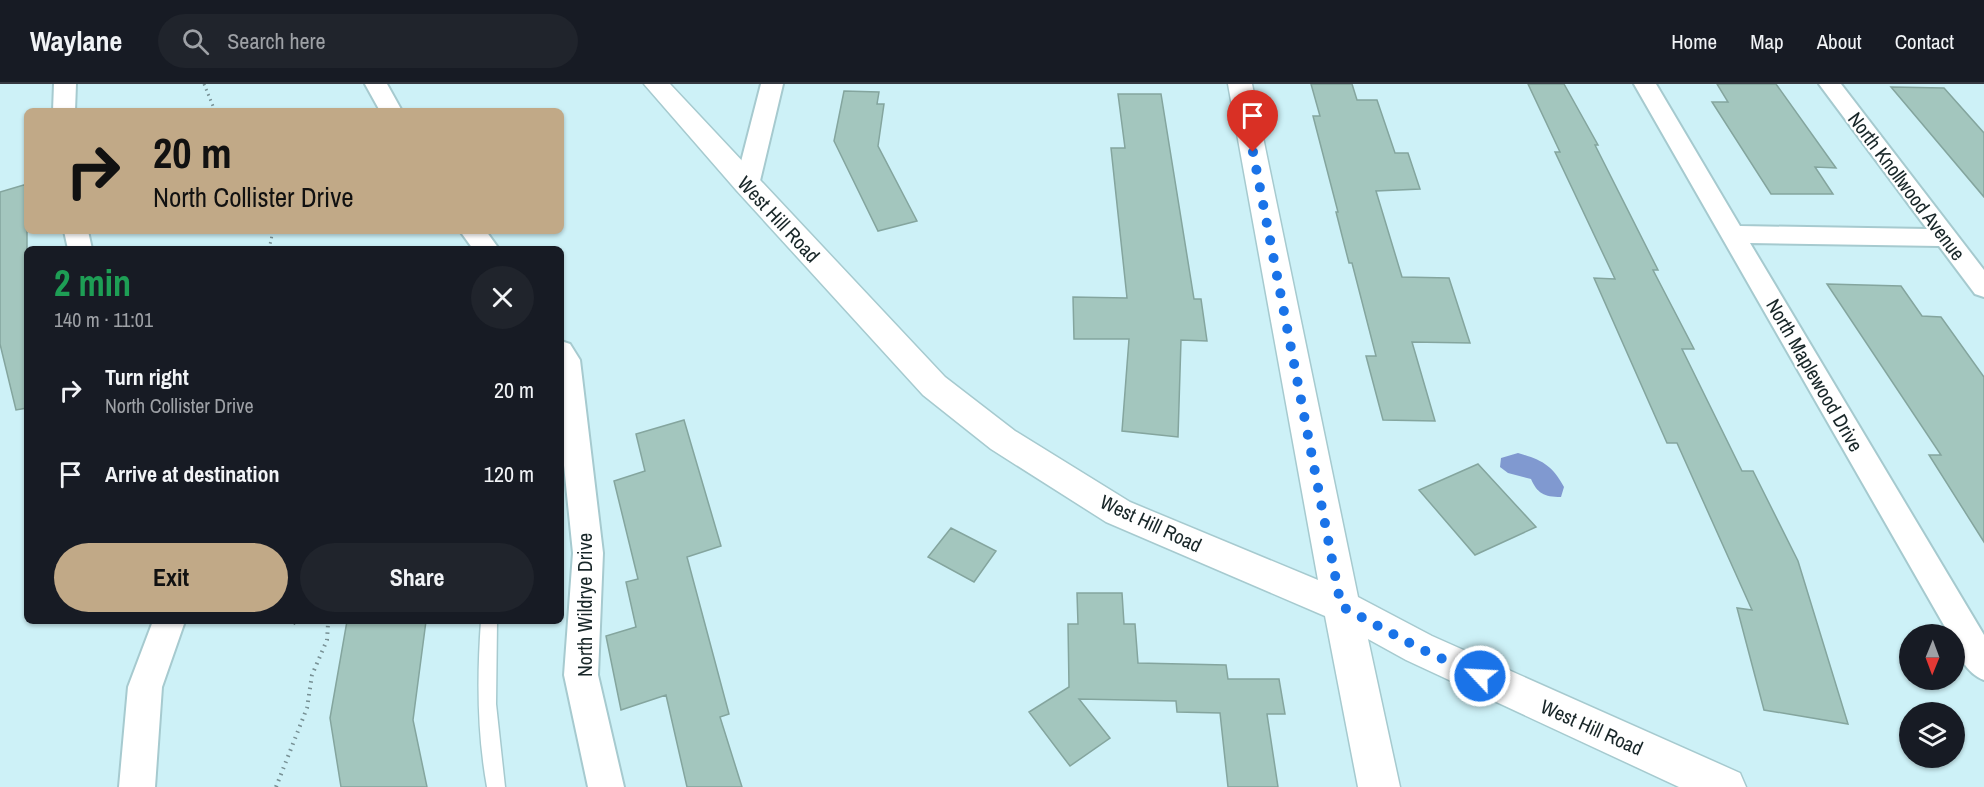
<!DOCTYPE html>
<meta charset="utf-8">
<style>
:root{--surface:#171b24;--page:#20242c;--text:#f1f3f6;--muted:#9ea1a6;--line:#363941;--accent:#c1a987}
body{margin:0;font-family:"Archivo Narrow",sans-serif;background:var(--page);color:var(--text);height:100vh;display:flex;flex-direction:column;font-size:22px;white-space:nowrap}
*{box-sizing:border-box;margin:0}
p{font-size:20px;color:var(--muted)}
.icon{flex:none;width:33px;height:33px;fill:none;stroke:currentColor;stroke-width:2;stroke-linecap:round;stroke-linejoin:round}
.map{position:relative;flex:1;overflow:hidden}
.side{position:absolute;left:24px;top:162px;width:540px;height:378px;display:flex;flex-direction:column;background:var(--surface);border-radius:9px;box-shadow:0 2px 4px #0004}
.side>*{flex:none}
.hud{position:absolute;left:24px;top:24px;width:540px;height:126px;border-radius:9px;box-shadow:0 2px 4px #0004;background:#c1a987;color:#111;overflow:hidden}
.needle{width:39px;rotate:181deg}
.tools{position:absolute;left:1899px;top:540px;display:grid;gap:12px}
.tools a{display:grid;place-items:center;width:66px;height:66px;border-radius:50%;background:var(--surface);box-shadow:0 2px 4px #0004;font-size:30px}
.pin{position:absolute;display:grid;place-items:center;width:51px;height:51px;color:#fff;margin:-62px -26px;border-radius:50% 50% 50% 0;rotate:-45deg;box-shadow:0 0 6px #0007}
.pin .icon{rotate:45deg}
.me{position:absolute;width:66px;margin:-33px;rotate:295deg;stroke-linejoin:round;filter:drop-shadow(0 0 4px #0008)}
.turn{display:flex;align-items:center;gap:21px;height:126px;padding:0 30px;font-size:27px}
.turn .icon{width:78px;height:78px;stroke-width:2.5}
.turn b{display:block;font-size:42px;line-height:51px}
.round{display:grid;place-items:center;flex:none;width:63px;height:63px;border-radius:32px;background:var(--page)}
.overview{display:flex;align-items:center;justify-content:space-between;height:102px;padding:0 30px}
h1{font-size:36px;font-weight:700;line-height:45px;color:#1e9e55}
.cta{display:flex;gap:12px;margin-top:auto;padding:12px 30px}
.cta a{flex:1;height:69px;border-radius:36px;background:var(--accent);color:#111;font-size:24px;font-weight:700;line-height:69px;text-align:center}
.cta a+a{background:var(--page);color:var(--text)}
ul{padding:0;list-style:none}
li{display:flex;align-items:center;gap:18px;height:84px;padding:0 30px}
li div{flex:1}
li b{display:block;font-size:22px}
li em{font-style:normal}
header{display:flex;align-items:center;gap:36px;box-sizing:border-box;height:84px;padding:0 30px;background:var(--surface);border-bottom:2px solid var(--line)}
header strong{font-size:28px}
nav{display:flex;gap:33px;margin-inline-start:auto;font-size:21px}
.search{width:420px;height:54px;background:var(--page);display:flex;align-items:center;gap:15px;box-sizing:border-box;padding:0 21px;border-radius:33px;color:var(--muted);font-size:22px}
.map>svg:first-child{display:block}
.water{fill:#8099d0}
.building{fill:#a3c6be;stroke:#84a59e;stroke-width:1.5}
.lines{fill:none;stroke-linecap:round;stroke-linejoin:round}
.lane-casing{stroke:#a6cacf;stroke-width:3}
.street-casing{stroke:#a6cacf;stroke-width:4}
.secondary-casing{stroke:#a6cacf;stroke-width:3}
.path-far1{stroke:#779094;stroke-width:3;stroke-dasharray:1.5 4;stroke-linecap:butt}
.path{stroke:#779094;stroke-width:4;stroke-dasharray:1.5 5;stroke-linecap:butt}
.lane{fill:#fff;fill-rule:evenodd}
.street{fill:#fff;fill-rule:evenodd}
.secondary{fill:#fff;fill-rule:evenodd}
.route{stroke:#1a73e8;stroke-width:10;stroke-dasharray:0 18}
.labels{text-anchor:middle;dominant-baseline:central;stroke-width:4.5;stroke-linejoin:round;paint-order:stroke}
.street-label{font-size:20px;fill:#182628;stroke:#fff}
</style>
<header>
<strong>Waylane</strong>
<div class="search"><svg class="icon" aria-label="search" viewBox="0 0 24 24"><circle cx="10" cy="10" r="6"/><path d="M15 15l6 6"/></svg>Search here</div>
<nav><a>Home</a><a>Map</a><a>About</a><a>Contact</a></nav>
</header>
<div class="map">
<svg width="1984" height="703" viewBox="0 0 1984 703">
<rect width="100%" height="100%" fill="#cdf1f7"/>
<path class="water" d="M1518,369C1542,376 1552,381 1564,403L1561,413C1544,413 1537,409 1531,395L1508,389L1500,383L1501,374Z"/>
<path class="building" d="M1311,0H1352L1357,16H1377L1395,69H1408L1420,105L1376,107L1402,193L1449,194L1470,259L1412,258L1435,337L1383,336L1366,272H1376L1352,179H1349L1336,128H1338L1313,32H1320Z
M1528,0H1564L1598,61H1595L1658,186H1653L1694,265H1682L1742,387H1753L1798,477L1848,640L1764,626L1737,524L1752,526L1677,359H1667L1594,194L1615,195L1555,68H1560Z
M1717,0H1776L1836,84L1815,83L1833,110H1771L1712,18H1728Z
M1891,3L1944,4L1984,49V113Z
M844,7L879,8L877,20H884L878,62L917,137L878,147L834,57Z
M1118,10H1161L1194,215H1201L1207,257L1181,256L1178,353L1122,347L1129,255H1074L1073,213L1127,214L1111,64H1125Z
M27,100V324L16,326L0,260V108Z
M1827,200L1901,202L1922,232L1941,233L1984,293V458L1929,371H1941Z
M684,336L721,462L687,473L729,630L720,633L742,703H687L666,611L621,626L606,552L636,543L626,498L638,495L614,397L645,387L636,350Z
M1478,380L1536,443L1475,471L1419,406Z
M951,444L996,467L974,498L928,473Z
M1077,509H1122L1124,540H1135L1138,579L1226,581L1228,595H1279L1285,630H1267L1278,703H1228L1220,629L1177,628L1176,617L1079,615L1110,654L1070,682L1029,628L1069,603L1068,540H1078Z
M347,537H426L413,636L427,703H341L330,634Z"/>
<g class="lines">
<g class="lane-casing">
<path id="lane" d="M481,537H497L496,620L505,703H487C477,648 477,593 481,537Z"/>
</g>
<g class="street-casing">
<path id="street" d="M54,0H76L75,27H53Z
M365,0H387L402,27H380Z
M761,0H783L759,101L755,106L747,109L739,106L735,101Z
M1634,0H1656L1740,142L1927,145L1819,0H1841L1984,186V213L1975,210L1939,162L1750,159L1984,551V596C1967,590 1954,568 1954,550H1949Z
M64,147H88L92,165H68Z
M460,147H486L499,165H473Z
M561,257L570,260L580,276L603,469L598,591L624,703H588L564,591L573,469L561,352Z
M153,537H185L162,603L155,703H119L128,603Z"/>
</g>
<g class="secondary-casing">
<path id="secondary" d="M644,0H670L945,293L1015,347L1130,418L1318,496L1228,0H1252L1358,513L1432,552L1740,689L1746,703H1679L1406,576L1368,555L1400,703H1358L1325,532L1106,438L991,365L923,311L737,107Z"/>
</g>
<path class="path-far1" d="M204,0L215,27
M269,165L273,147"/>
<path class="path" d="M281,537L296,539L303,537
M276,703L307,624L312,591L327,556L328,540L325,537"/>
<use href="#lane" class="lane"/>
<use href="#street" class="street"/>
<use href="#secondary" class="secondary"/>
</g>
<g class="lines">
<path class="route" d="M1253,68L1341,522L1419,564L1480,592"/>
</g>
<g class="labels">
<g class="street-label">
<text transform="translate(1907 102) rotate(53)">North Knollwood Avenue</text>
<text transform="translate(779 135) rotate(47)">West Hill Road</text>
<text transform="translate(1815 291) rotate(60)">North Maplewood Drive</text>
<text transform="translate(1151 439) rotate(25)">West Hill Road</text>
<text transform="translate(584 521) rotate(-90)">North Wildrye Drive</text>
<text transform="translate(1592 643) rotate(24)">West Hill Road</text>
</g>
</g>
</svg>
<div class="tools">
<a><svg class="needle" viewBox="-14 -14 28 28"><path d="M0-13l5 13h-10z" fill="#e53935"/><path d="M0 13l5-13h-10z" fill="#9ea1a6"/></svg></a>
<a><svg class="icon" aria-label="layers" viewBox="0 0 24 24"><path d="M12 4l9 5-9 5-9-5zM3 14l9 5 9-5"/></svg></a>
</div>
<div class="pin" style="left:1253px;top:68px;background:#d93025"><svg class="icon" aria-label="arrive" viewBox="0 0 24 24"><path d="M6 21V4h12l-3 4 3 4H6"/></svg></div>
<svg class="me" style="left:1480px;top:592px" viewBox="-20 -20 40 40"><circle r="17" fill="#1a73e8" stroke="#fff" stroke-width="3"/><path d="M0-11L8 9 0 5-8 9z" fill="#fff"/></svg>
<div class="hud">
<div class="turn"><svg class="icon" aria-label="right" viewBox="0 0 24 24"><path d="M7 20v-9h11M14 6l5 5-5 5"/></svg><div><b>20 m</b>North Collister Drive</div></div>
</div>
<section class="side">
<div class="overview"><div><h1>2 min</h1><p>140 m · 11:01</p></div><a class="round"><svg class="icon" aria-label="close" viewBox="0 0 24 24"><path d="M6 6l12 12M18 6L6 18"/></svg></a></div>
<ul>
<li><svg class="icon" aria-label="right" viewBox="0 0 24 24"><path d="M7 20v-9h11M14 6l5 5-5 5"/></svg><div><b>Turn right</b><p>North Collister Drive</p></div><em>20 m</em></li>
<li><svg class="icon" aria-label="arrive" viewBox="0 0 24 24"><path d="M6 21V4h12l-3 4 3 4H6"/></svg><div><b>Arrive at destination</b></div><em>120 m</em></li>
</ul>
<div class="cta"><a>Exit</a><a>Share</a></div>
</section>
</div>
